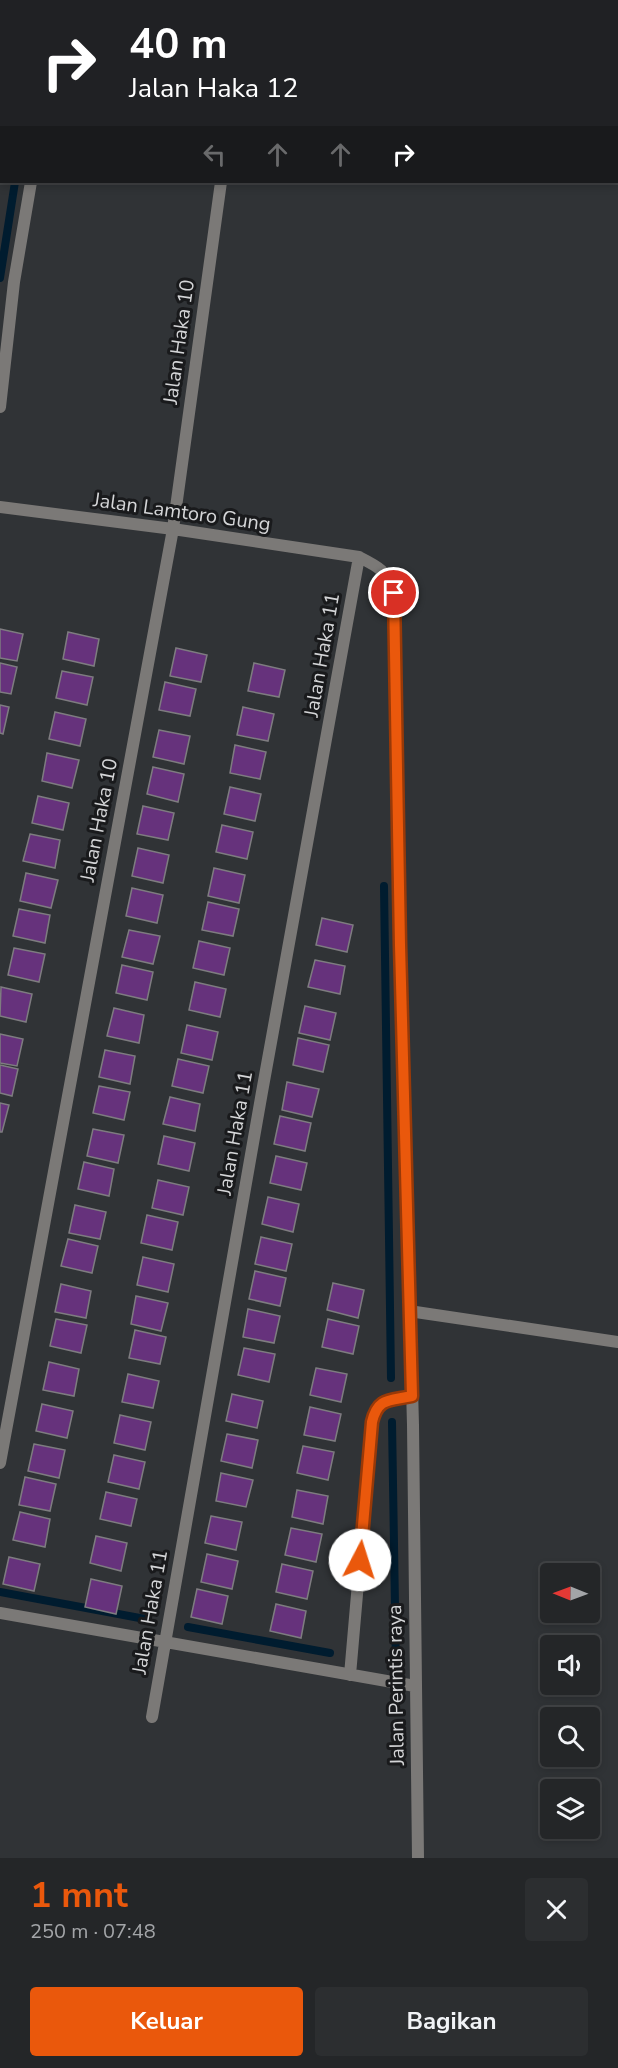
<!DOCTYPE html>
<html lang="id">
<meta charset="utf-8">
<style>
:root{--surface:#242628;--page:#2c2e30;--text:#f1f3f6;--muted:#a3a5a8;--line:#414345;--accent:#ea580c}
body{margin:0;font-family:"Nunito Sans",sans-serif;background:var(--page);color:var(--text);height:100vh;display:flex;flex-direction:column;font-size:22px;white-space:nowrap}
*{box-sizing:border-box;margin:0}
p{font-size:20px;color:var(--muted)}
.icon{flex:none;width:33px;height:33px;fill:none;stroke:currentColor;stroke-width:2;stroke-linecap:round;stroke-linejoin:round}
.map{position:relative;height:1858px;overflow:hidden}
.drawer{display:flex;flex-direction:column;background:var(--surface);flex:1}
.drawer>*{flex:none}
.guide{position:absolute;left:0px;top:0px;width:618px;height:183px;box-shadow:0 3px 9px #0003,0 0 0 2px var(--line);background:#202124;color:#fff;overflow:hidden}
.needle{width:39px;rotate:271deg}
.fabs{position:absolute;left:540px;top:1563px;display:grid;gap:12px}
.fabs a{display:grid;place-items:center;width:60px;height:60px;border-radius:6px;background:var(--surface);box-shadow:0 3px 9px #0003,0 0 0 2px var(--line);font-size:30px}
.pin{position:absolute;display:grid;place-items:center;width:51px;height:51px;color:#fff;margin:-26px;border:3px solid #fff;border-radius:50%;box-shadow:0 2px 6px #0007}
.me{position:absolute;width:66px;margin:-33px;rotate:5deg;stroke-linejoin:round;filter:drop-shadow(0 0 4px #0008)}
.turn{display:flex;align-items:center;gap:21px;height:126px;padding:0 30px;font-size:27px}
.turn .icon{width:78px;height:78px;stroke-width:2.5}
.turn b{display:block;font-size:42px;line-height:51px}
.lanes{display:flex;align-items:center;height:57px;padding:0 30px;background:#0003;justify-content:center;gap:30px;direction:ltr}
.lanes .off{opacity:.35}
.round{display:grid;place-items:center;flex:none;width:63px;height:63px;border-radius:6px;background:var(--page)}
.summary{display:flex;align-items:center;justify-content:space-between;height:102px;padding:0 30px}
h1{font-size:36px;font-weight:700;line-height:45px;color:var(--accent)}
.primary-button{display:flex;gap:12px;margin-top:auto;padding:12px 30px}
.primary-button a{flex:1;height:69px;border-radius:6px;background:var(--accent);color:#fff;font-size:24px;font-weight:700;line-height:69px;text-align:center}
.primary-button a+a{background:var(--page);color:var(--text)}
.map>svg:first-child{display:block}
.lines{fill:none;stroke-linecap:round;stroke-linejoin:round}
.stream{stroke:#001c2f;stroke-width:8}
.building{fill:#66327c;stroke:#7e7c80;stroke-width:1.5}
.street{stroke:#7b7977;stroke-width:12}
.route-casing{stroke:#983908;stroke-width:15}
.route{stroke:#ea580c;stroke-width:10}
.labels{text-anchor:middle;dominant-baseline:central;stroke-width:6;stroke-linejoin:round;paint-order:stroke}
.street-label{font-size:20px;fill:#d4d5d7;stroke:#191a1c}
</style>
<div class="map">
<svg width="618" height="1858" viewBox="0 0 618 1858">
<rect width="100%" height="100%" fill="#303336"/>
<g class="lines">
<path class="stream" d="M0,56L2,57
M0,278L15,182
M384,886L391,1378
M392,1422L396,1668
M0,1592L145,1619
M188,1627L330,1653"/>
</g>
<path class="building" d="M0,629L23,634L17,661L0,658Z
M68,632L99,639L94,666L63,659Z
M176,648L207,655L201,682L170,676Z
M0,663L17,667L11,694L0,692Z
M254,663L285,670L279,697L248,691Z
M62,671L93,677L87,705L56,698Z
M165,682L196,689L190,716L159,710Z
M0,705L9,707L3,734L0,733Z
M243,707L274,714L268,741L237,735Z
M55,712L86,719L80,746L49,739Z
M159,730L190,736L184,764L153,757Z
M235,745L266,752L260,779L230,773Z
M47,753L79,760L72,788L42,781Z
M153,767L184,774L178,802L147,794Z
M230,787L261,794L255,821L224,814Z
M38,796L69,803L63,830L32,823Z
M143,806L174,813L168,840L137,834Z
M222,825L253,832L247,859L216,852Z
M30,834L60,840L55,868L23,861Z
M138,848L169,855L163,883L132,876Z
M214,868L245,875L239,903L208,896Z
M26,873L58,880L51,908L20,901Z
M132,888L163,895L157,923L126,916Z
M208,902L239,909L233,936L202,930Z
M19,909L50,915L45,943L13,936Z
M322,918L353,925L347,952L316,945Z
M129,930L160,936L153,964L122,957Z
M199,941L230,948L224,975L193,968Z
M14,948L45,954L39,982L8,975Z
M315,960L345,966L340,994L308,987Z
M122,965L153,972L147,1000L116,993Z
M195,982L226,989L220,1017L189,1010Z
M1,987L32,994L26,1022L0,1016Z
M305,1006L336,1013L330,1040L299,1033Z
M114,1008L144,1015L139,1043L107,1036Z
M187,1025L218,1032L212,1060L181,1053Z
M0,1034L23,1039L17,1066L0,1063Z
M298,1038L329,1045L323,1072L293,1065Z
M105,1050L135,1056L130,1084L99,1077Z
M178,1059L209,1066L203,1093L172,1086Z
M0,1065L18,1069L12,1096L0,1093Z
M287,1082L319,1089L312,1117L282,1110Z
M99,1086L130,1092L124,1120L93,1113Z
M170,1097L200,1104L195,1131L163,1124Z
M0,1103L9,1105L2,1132H0Z
M280,1116L311,1123L305,1151L274,1144Z
M93,1129L124,1135L118,1163L87,1156Z
M164,1136L195,1143L189,1171L158,1164Z
M276,1156L307,1163L301,1190L270,1183Z
M84,1162L114,1169L109,1196L78,1189Z
M158,1180L189,1187L183,1215L152,1208Z
M268,1197L299,1204L293,1232L262,1224Z
M75,1205L106,1212L100,1239L69,1233Z
M147,1215L178,1222L172,1250L141,1243Z
M261,1237L292,1244L286,1271L255,1264Z
M68,1239L98,1246L92,1273L61,1266Z
M143,1257L174,1264L168,1292L137,1285Z
M255,1271L286,1278L280,1306L249,1299Z
M333,1283L364,1290L358,1318L327,1310Z
M61,1284L91,1291L86,1318L55,1312Z
M136,1296L168,1303L161,1331L131,1324Z
M248,1309L280,1316L274,1343L243,1337Z
M56,1319L87,1325L81,1353L50,1346Z
M328,1319L359,1326L353,1354L322,1347Z
M135,1330L166,1337L160,1364L129,1358Z
M244,1348L275,1354L269,1382L238,1375Z
M49,1362L79,1369L74,1396L43,1390Z
M316,1368L347,1374L341,1402L310,1395Z
M128,1374L159,1381L153,1408L122,1402Z
M232,1394L263,1401L257,1428L226,1421Z
M42,1404L73,1411L67,1438L36,1431Z
M310,1407L341,1414L335,1441L304,1435Z
M120,1415L151,1422L145,1450L114,1443Z
M227,1434L258,1440L252,1468L221,1461Z
M34,1444L65,1450L59,1478L28,1471Z
M303,1446L334,1452L328,1480L297,1473Z
M114,1455L145,1462L139,1489L108,1482Z
M221,1473L253,1480L246,1507L216,1501Z
M25,1477L56,1484L50,1511L19,1505Z
M297,1490L328,1496L323,1524L292,1517Z
M106,1492L137,1499L131,1526L100,1519Z
M20,1512L50,1519L45,1547L13,1540Z
M211,1516L242,1522L236,1550L205,1543Z
M291,1528L322,1534L316,1562L285,1555Z
M96,1536L127,1543L121,1571L90,1563Z
M207,1554L238,1561L232,1589L201,1582Z
M9,1557L40,1564L34,1591L3,1584Z
M282,1564L313,1571L307,1599L276,1592Z
M91,1579L122,1586L116,1614L85,1607Z
M197,1589L228,1596L222,1624L191,1617Z
M276,1604L306,1611L301,1638L270,1631Z"/>
<g class="lines">
<path class="street" d="M0,407L14,282L31,182
M0,507L173,529L359,557C381,568 385,570 394,593L400,945L413,1425L418,1858
M409,1311L618,1342
M0,1463L173,529L221,182
M0,1613L415,1686
M350,1675L372,1422C379,1397 390,1400 412,1396
M152,1717L262,1092L359,557"/>
</g>
<g class="lines">
<g class="route-casing">
<path id="route" d="M360,1560L372,1422C378,1397 390,1401 412,1396L400,945L394,593"/>
</g>
<use href="#route" class="route"/>
</g>
<g class="labels">
<g class="street-label">
<text transform="translate(179 342) rotate(-82)">Jalan Haka 10</text>
<text transform="translate(182 512) rotate(8)">Jalan Lamtoro Gung</text>
<text transform="translate(322 655) rotate(-80)">Jalan Haka 11</text>
<text transform="translate(99 820) rotate(-79)">Jalan Haka 10</text>
<text transform="translate(235 1133) rotate(-80)">Jalan Haka 11</text>
<text transform="translate(150 1612) rotate(-80)">Jalan Haka 11</text>
<text transform="translate(396 1685) rotate(-91)">Jalan Perintis raya</text>
</g>
</g>
</svg>
<div class="fabs">
<a><svg class="needle" viewBox="-14 -14 28 28"><path d="M0-13l5 13h-10z" fill="#e53935"/><path d="M0 13l5-13h-10z" fill="#a3a5a8"/></svg></a>
<a><svg class="icon" aria-label="sound" viewBox="0 0 24 24"><path d="M4 9h4l5-4v14l-5-4H4zM17 9q2 3 0 6"/></svg></a>
<a><svg class="icon" aria-label="search" viewBox="0 0 24 24"><circle cx="10" cy="10" r="6"/><path d="M15 15l6 6"/></svg></a>
<a><svg class="icon" aria-label="layers" viewBox="0 0 24 24"><path d="M12 4l9 5-9 5-9-5zM3 14l9 5 9-5"/></svg></a>
</div>
<div class="pin" style="left:394px;top:593px;background:#d93025"><svg class="icon" aria-label="arrive" viewBox="0 0 24 24"><path d="M6 21V4h12l-3 4 3 4H6"/></svg></div>
<svg class="me" style="left:360px;top:1560px" viewBox="-20 -20 40 40"><circle r="19" fill="#fff"/><path d="M0-13L10 11 0 6-10 11z" fill="#ea580c"/></svg>
<div class="guide">
<div class="turn"><svg class="icon" aria-label="right" viewBox="0 0 24 24"><path d="M7 20v-9h11M14 6l5 5-5 5"/></svg><div><b>40 m</b>Jalan Haka 12</div></div>
<div class="lanes"><svg class="icon off" aria-label="left" viewBox="0 0 24 24"><path d="M17 20v-9H6M10 6l-5 5 5 5"/></svg><svg class="icon off" aria-label="ahead" viewBox="0 0 24 24"><path d="M12 20V5M6 11l6-6 6 6"/></svg><svg class="icon off" aria-label="ahead" viewBox="0 0 24 24"><path d="M12 20V5M6 11l6-6 6 6"/></svg><svg class="icon" aria-label="right" viewBox="0 0 24 24"><path d="M7 20v-9h11M14 6l5 5-5 5"/></svg></div>
</div>
</div>
<section class="drawer">
<div class="summary"><div><h1>1 mnt</h1><p>250 m · 07:48</p></div><a class="round"><svg class="icon" aria-label="close" viewBox="0 0 24 24"><path d="M6 6l12 12M18 6L6 18"/></svg></a></div>
<div class="primary-button"><a>Keluar</a><a>Bagikan</a></div>
</section>
